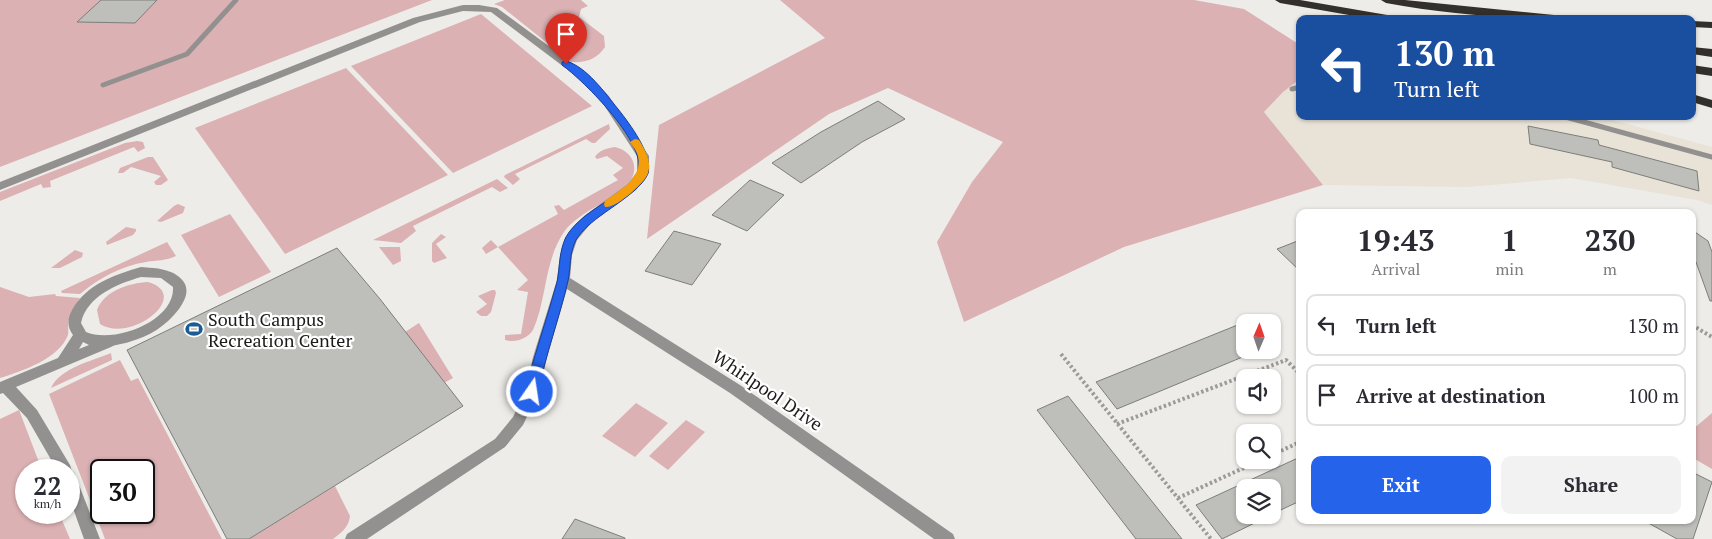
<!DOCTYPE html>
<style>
:root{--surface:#fff;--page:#f2f2f3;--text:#2b2b33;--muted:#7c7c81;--line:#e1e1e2;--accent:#2563eb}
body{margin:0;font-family:"PT Serif",serif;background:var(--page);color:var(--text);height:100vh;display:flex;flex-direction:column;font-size:19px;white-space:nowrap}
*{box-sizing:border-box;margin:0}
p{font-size:16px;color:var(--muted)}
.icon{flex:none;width:28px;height:28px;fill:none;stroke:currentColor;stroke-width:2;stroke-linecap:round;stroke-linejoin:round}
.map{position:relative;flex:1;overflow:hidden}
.panel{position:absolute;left:1296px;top:209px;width:400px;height:315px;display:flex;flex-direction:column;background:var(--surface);border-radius:10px;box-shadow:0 1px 4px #0004}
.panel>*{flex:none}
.banner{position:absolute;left:1296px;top:15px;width:400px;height:105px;border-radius:10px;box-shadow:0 1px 4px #0004;background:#1a4fa0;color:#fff;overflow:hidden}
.needle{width:32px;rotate:2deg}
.controls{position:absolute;left:1236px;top:314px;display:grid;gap:10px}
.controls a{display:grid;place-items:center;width:45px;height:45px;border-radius:10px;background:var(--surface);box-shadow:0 1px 4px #0004;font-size:25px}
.speed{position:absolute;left:15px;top:459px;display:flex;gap:10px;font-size:25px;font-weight:700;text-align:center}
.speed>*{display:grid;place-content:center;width:65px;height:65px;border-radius:50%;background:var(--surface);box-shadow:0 1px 4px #0004;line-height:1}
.speed small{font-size:12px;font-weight:400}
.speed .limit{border:2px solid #111;border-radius:8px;background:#fff;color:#111}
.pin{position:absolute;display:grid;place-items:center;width:42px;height:42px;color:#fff;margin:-51px -21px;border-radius:50% 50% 50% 0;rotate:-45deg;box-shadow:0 0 5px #0007}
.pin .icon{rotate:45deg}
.me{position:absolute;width:55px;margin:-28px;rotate:13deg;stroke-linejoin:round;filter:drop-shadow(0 0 4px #0008)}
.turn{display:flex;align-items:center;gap:18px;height:105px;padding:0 15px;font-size:22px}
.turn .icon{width:65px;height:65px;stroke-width:2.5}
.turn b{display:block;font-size:35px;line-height:42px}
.eta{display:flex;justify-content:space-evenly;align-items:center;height:85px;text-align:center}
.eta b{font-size:30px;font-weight:800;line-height:35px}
.primary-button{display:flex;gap:10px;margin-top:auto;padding:10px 15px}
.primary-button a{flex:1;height:58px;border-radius:10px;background:var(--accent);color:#fff;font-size:20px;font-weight:800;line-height:58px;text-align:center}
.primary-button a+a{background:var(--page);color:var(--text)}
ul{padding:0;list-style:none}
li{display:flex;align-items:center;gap:15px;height:62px;margin:0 10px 8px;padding:0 5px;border:2px solid var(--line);border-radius:10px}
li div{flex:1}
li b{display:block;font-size:19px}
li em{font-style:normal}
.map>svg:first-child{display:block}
.built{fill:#e8e2d7}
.green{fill:#dbb1b3;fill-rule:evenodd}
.building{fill:#bebfbb;stroke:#7d7e7a}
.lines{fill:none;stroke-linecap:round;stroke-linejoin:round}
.path{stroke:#9c9b98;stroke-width:4;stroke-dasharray:2.5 2.5;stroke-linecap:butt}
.service{stroke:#929190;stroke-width:5}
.minor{fill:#929190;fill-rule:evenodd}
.motorway{fill:#322f2d;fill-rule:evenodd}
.route{fill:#2563eb;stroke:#184099}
.slow{fill:#f59e0b}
.labels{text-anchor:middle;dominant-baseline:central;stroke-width:4.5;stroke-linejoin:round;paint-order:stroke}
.poi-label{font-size:18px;fill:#1d1c1b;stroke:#fff;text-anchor:start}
.street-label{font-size:18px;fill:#1d1c1b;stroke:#fff}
</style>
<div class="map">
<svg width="1712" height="539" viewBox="0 0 1712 539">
<rect width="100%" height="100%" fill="#eeece8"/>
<path class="built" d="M1300,79V116H1598L1712,147V205L1697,200L1571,178L1467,187L1323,185L1264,112L1283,92Z"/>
<path class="green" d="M0,0H432L0,167Z
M505,0H581L588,6L581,9L579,17L604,36L605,47C597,59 586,63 571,62L502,7L494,4Z
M780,0H1194L1244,9L1300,45V79L1283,92L1264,112L1323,185L1124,247L964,322L937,242L972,182L1003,142L888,88L829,114L647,239L659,125L825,38Z
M481,14L592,106L453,173L351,66Z
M346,68L448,175L285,254L195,128Z
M609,124L610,129L595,143H592L586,139L515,174L520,179L513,185L504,177L505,175Z
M137,141L143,142L145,148L138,152L134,147L50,181L51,187L43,188L41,184L0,201V192L125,143Z
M615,147C629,150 639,163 632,178C623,198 580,209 564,232C544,261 547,299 533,330C527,339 516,343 505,340V335L521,334L528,292L517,290L528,280L498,247L486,254L482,248L491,240L498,247L558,214L554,206L559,205L564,210L618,180L613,175L623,168L607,156L597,159L595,157C599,150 608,148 615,147Z
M148,157H153L168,180L161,185H156L154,182L161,176L131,167L123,173H118L120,168Z
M497,179L508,188L500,192L492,187L413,226L416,231L401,243L373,240Z
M178,204L185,207L183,213L161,222L157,221L174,206Z
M230,214L271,272L219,297L181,235Z
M126,227L136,229V231L133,235L107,245L106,242Z
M441,234L446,237L436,244L447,258L434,263L432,261V243Z
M167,242L176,256C166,261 157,260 146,262C121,266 99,278 80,294L62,293L61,291Z
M379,247H400L401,261L393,265Z
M75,250L83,253L82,257L60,268H51Z
M148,282C193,295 131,344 100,324L97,310C104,291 129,283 148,282Z
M0,287L29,297L55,294L56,296L80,298C76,305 70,312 69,319C67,324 69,330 68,335C59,359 22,371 0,378Z
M492,290H495L496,293L491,312L487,316H481L476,312L487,304L478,296Z
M419,323L453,378L444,383L405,332Z
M111,353L112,360L51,388C60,368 92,361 111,353Z
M120,360L131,381L138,378L222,539H105L49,394ZM101,470H144V512H101Z
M636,403L668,423L635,457L602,436Z
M19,410L42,470H26V512L59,513L70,539H0V419Z
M1712,413V469L1693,458L1692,430Z
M686,420L705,432L668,470L649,456Z
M335,486L350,516C349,527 341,533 333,539H249Z"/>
<path class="building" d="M101,0H157L135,23L77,22Z
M878,101L905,119L862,142L801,183L772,163L821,132Z
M1528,126L1598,140L1599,145L1697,171L1699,191L1612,167V162L1530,144Z
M750,180L784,195L747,231L712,215Z
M1692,230L1708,241L1712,252V301H1710L1692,251Z
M674,231L721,244L692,285L645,271Z
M1300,240V271L1277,249Z
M337,248L380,299L463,406L249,539H227L127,350Z
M1245,322V356L1117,409L1096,382Z
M1068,396L1182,539H1136L1037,410Z
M1300,457V501L1272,514V488H1245V515H1271L1222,539L1196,505Z
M1692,472L1712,482L1693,539H1677L1643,520H1692Z
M575,519L625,538V539H562Z"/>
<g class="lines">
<path class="path" d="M1692,325L1712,337
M1061,354L1211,539
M1117,424L1286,360L1300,374
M1272,455L1300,442
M1178,498L1261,460"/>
<path class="service" d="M103,85L187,54L236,0
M1292,89L1300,87
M1562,116L1712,157"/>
<path class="minor" d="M463,5H479L497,8L584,72L608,95L649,156V173L636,190L592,222L577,240L572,255L570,278L740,385L953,534L955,539H934L730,393L567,289L547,357L539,392L523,425L505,447L367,539H345L347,534L495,439L513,417L525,392L533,357L557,280L560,255L565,238L584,216L628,184L637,172V156L600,99L576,76L491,12L463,11L420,22L0,190V182L413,18Z
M141,267C156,268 177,269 185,284C189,293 184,302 179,309C166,326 150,336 129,342C123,344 116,344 111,347C79,360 48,374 16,387L37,410L70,465L72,471L74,472L100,539H84L69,497V470H57L27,418L3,393L0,394V382L58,358L73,335C67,327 67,319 72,310C87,284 114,275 141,267ZM141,277L161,278L173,287C175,321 114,344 86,332L81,323C87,296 117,284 141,277ZM83,342L89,345L79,349Z"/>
<path class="motorway" d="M1275,0H1300L1393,16L1398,19H1372L1280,3Z
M1381,0H1405L1564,16L1569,19C1508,19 1446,14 1386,3Z
M1692,21L1712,22V28L1692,27Z
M1692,47L1712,49V57L1692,54Z
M1692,65L1712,68V76L1692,73Z
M1692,94L1712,100V108L1692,102Z"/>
</g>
<path class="route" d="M566,61C587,67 605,93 618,109C630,124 653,155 648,173C644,187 615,205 603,214C593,221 582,230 576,240C569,253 571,268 568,281C559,319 546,354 538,392L536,396L532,397L527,396L525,392C534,355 547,319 557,282C560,267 559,251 566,237C581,210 625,196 637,174C651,147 583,80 562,65V62Z"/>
<path class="slow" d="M635,139L639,140C645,150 652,161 648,173C645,183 615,209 605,207L604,204L605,201C620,190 643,178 638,156C637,152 633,146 630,142Z"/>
<defs>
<g id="stadium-bare" transform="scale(1.35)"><path d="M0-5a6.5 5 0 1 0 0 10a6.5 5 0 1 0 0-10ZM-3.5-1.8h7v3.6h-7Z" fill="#1c5c92" stroke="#fff" stroke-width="2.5" paint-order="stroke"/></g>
</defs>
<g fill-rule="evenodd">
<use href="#stadium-bare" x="194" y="329"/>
</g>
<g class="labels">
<g class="poi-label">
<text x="208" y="319">South Campus<tspan x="208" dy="21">Recreation Center</tspan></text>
</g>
<g class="street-label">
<text transform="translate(768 390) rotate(34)">Whirlpool Drive</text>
</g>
</g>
</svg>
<div class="controls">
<a><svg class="needle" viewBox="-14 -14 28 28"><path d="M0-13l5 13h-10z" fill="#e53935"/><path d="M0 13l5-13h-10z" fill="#7c7c81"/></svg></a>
<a><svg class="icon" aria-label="sound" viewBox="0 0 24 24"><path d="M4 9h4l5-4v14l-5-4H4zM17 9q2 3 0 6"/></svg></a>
<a><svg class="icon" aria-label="search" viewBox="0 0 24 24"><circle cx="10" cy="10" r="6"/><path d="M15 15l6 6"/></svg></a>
<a><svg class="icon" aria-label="layers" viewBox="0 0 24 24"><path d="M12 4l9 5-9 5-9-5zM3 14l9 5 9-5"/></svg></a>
</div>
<div class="speed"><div>22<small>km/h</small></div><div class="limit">30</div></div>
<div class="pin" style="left:566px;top:64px;background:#d93025"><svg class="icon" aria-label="arrive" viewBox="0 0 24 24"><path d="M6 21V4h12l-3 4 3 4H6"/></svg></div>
<svg class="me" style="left:532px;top:392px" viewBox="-20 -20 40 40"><circle r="17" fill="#2563eb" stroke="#fff" stroke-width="3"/><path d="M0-11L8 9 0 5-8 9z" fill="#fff"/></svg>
<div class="banner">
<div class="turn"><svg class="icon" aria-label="left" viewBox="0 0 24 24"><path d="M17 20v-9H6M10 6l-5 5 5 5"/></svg><div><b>130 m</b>Turn left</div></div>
</div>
<section class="panel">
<div class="eta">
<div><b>19:43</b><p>Arrival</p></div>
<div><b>1</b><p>min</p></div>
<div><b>230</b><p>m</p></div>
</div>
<ul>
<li><svg class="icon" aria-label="left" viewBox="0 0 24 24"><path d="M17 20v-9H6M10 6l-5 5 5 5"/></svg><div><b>Turn left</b></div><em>130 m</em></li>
<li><svg class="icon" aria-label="arrive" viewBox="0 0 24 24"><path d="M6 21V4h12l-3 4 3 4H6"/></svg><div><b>Arrive at destination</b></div><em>100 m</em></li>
</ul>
<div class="primary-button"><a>Exit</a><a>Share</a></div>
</section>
</div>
